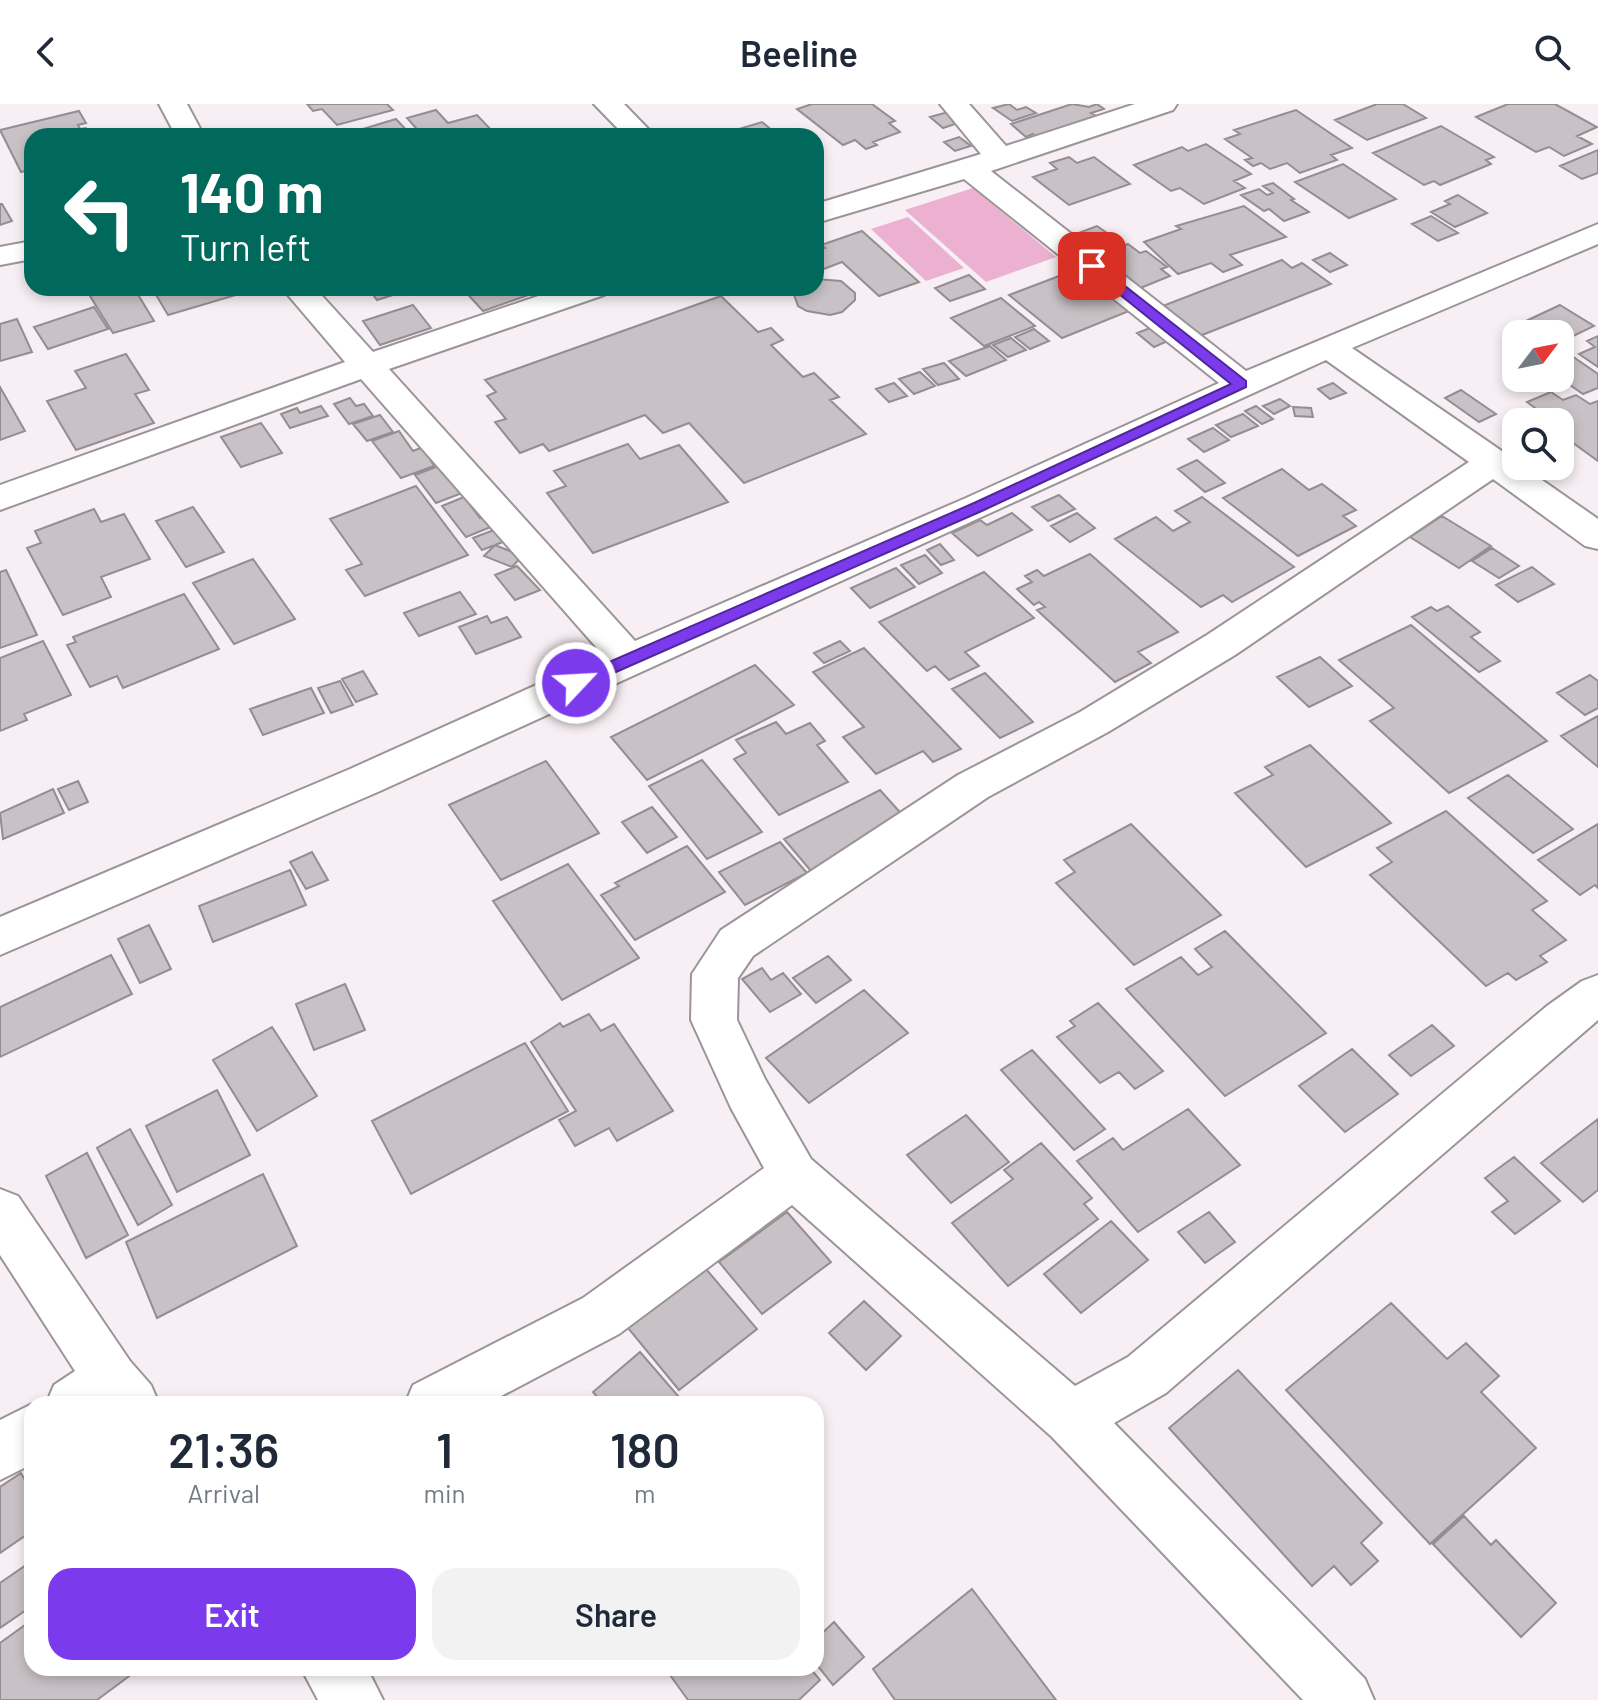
<!DOCTYPE html>
<style>
:root{--surface:#fff;--page:#f2f2f3;--text:#1f2937;--muted:#747a83;--accent:#7c3aed}
body{margin:0;font-family:Barlow,sans-serif;background:var(--page);color:var(--text);height:100vh;display:flex;flex-direction:column;font-size:30px;white-space:nowrap}
*{box-sizing:border-box;margin:0}
p{font-size:26px;color:var(--muted)}
.icon{flex:none;width:44px;height:44px;fill:none;stroke:currentColor;stroke-width:2;stroke-linecap:round;stroke-linejoin:round}
.map{position:relative;flex:1;overflow:hidden}
.side{position:absolute;left:24px;top:1292px;width:800px;height:280px;display:flex;flex-direction:column;background:var(--surface);border-radius:24px;box-shadow:0 4px 12px #0003}
.side>*{flex:none}
.banner{position:absolute;left:24px;top:24px;width:800px;height:168px;border-radius:24px;box-shadow:0 4px 12px #0003;background:#00695c;color:#fff;overflow:hidden}
.needle{width:52px;rotate:58deg}
.tools{position:absolute;left:1502px;top:216px;display:grid;gap:16px}
.tools a{display:grid;place-items:center;width:72px;height:72px;border-radius:16px;background:var(--surface);box-shadow:0 4px 12px #0003;font-size:40px}
.pin{position:absolute;display:grid;place-items:center;width:68px;height:68px;color:#fff;margin:-34px;border-radius:16px;box-shadow:0 4px 12px #0006}
.me{position:absolute;width:88px;margin:-44px;rotate:65deg;stroke-linejoin:round;filter:drop-shadow(0 0 6px #0008)}
.turn{display:flex;align-items:center;gap:28px;height:168px;padding:0 24px;font-size:36px}
.turn .icon{width:104px;height:104px;stroke-width:2.5}
.turn b{display:block;font-size:56px;line-height:68px}
.eta{display:flex;justify-content:space-evenly;align-items:center;height:136px;text-align:center}
.eta b{font-size:48px;font-weight:600;line-height:56px}
.button{display:flex;gap:16px;margin-top:auto;padding:16px 24px}
.button a{flex:1;height:92px;border-radius:24px;background:var(--accent);color:#fff;font-size:32px;font-weight:600;line-height:92px;text-align:center}
.button a+a{background:var(--page);color:var(--text)}
header{display:flex;justify-content:space-between;align-items:center;height:104px;padding:0 24px;background:var(--surface);font-size:36px;font-weight:600}
.map>svg:first-child{display:block}
.green{fill:#ecb0d0}
.building{fill:#c8c1c5;stroke:#958d91;stroke-width:2}
.lines{fill:none;stroke-linecap:round;stroke-linejoin:round}
.street-casing{stroke:#9b9498;stroke-width:4}
.street{fill:#fff;fill-rule:evenodd}
.route{fill:#7c3aed;stroke:#51269a;stroke-width:2}
</style>
<header><svg class="icon" aria-label="back" viewBox="0 0 24 24"><path d="M15 5l-7 7 7 7"/></svg>Beeline<svg class="icon" aria-label="search" viewBox="0 0 24 24"><circle cx="10" cy="10" r="6"/><path d="M15 15l6 6"/></svg></header>
<div class="map">
<svg width="1598" height="1596" viewBox="0 0 1598 1596">
<rect width="100%" height="100%" fill="#f7eff3"/>
<path class="green" d="M973,84L1056,153L986,178L905,106Z
M908,113L964,164L926,177L871,125Z"/>
<path class="building" d="M307,0H387L393,6L337,21L322,5L313,7Z
M812,0H872L895,17L889,19L900,28L873,38L877,41L866,45L855,36L843,41L797,5Z
M1009,0L1017,6L1026,3L1036,9L1012,17L993,4Z
M1072,0L1089,3L1097,0L1104,5L1091,9L1096,12L1036,33L1033,30L1026,33L1011,20Z
M1377,0H1403L1426,14L1367,36L1335,16Z
M1508,0H1555L1597,23L1577,32L1592,40L1564,52L1549,43L1536,48L1476,13Z
M436,6L448,19L477,11L497,32H423L407,14Z
M1296,6L1352,44L1331,51L1337,56L1300,69L1287,59L1270,65L1261,59L1253,62L1245,56L1252,54L1225,35L1240,30L1234,26Z
M79,7L86,19L78,21L80,25L86,24L91,32H32V65L21,68L0,26Z
M948,8L961,18L943,24L930,13Z
M396,15L412,32H386L382,28L369,31L363,25Z
M762,18L779,32H716Z
M1441,22L1494,53L1486,56L1491,60L1440,81L1434,77L1424,81L1373,49Z
M959,33L971,42L955,47L944,38Z
M1206,40L1251,70L1234,77L1245,84L1204,100L1180,84L1171,87L1134,61L1182,43L1188,47Z
M1598,46V69L1582,75L1560,62Z
M1069,53L1077,59L1094,53L1130,80L1069,101L1033,73L1057,65L1050,59Z
M1343,60L1396,95L1349,114L1295,78Z
M1273,79L1294,95L1291,96L1309,108L1284,117L1269,105L1264,107L1241,91L1259,85L1267,91L1273,89L1263,82Z
M1458,91L1487,109L1455,123L1431,108L1450,100L1445,97Z
M0,100H2L12,117L0,121Z
M1244,102L1286,133L1230,151L1242,161L1223,168L1211,159L1178,170L1144,138L1181,125L1176,122Z
M1431,112L1458,129L1438,137L1412,120Z
M1097,122L1107,129L1083,138L1073,131Z
M862,127L919,178L879,192L842,158L816,168V147L825,144L821,141Z
M1128,140L1140,149L1146,147L1167,163L1161,165L1170,172L1138,185L1097,152Z
M1330,149L1347,161L1330,168L1313,156Z
M1282,156L1292,164L1302,159L1331,180L1197,233L1160,203Z
M1075,166L1129,207L1062,234L1009,191Z
M969,171L985,185L950,197L935,184Z
M816,175L841,177L855,189V196L842,208L830,211L807,207L798,202L793,188L797,184H816Z
M118,184H134L154,217L113,229L90,192Z
M152,184H252L253,186L168,211Z
M368,184H411L412,185L377,196Z
M462,184H548L483,207Z
M721,192L758,228L771,224L783,236L771,241L803,273L814,269L839,293L830,296L866,330L744,379L689,319L663,329L645,311L549,347L543,340L520,349L495,318L506,315L487,292L496,288L485,276Z
M1001,194L1035,222L984,242L951,214Z
M413,201L431,224L380,241L363,217Z
M1560,201L1594,222L1561,238L1560,230H1549L1528,216Z
M94,203L108,225L48,245L34,223Z
M17,215L32,248L0,257V220Z
M1153,223L1170,236L1154,243L1137,229Z
M1034,225L1049,237L1030,245L1015,233Z
M1598,232V263L1579,250L1595,243L1587,237Z
M1011,234L1026,246L1008,253L993,241Z
M990,242L1006,256L966,272L949,257Z
M126,250L149,286L135,290L154,319L76,346L47,297L86,284L75,267Z
M1569,250L1598,270V284L1583,290L1560,274V254Z
M944,259L959,275L938,281L923,265Z
M920,268L935,282L914,290L899,275Z
M894,279L907,292L889,298L876,285Z
M1333,279L1346,289L1330,295L1318,285Z
M0,283L25,327L0,336Z
M1461,286L1496,310L1479,318L1445,294Z
M1551,288L1563,296L1576,291L1590,300L1598,297V357L1573,339L1560,345V318H1534L1526,312L1539,307L1527,298Z
M350,294L356,302L364,300L373,312L349,320L334,300Z
M1280,295L1290,302L1274,310L1263,302Z
M321,302L328,312L290,324L281,310L297,304L300,309Z
M1256,302L1273,315L1262,320L1245,307Z
M1293,303L1311,304L1313,313L1295,312Z
M1243,310L1258,322L1231,333L1216,321Z
M380,311L393,328L367,337L353,320Z
M261,319L282,349L241,363L221,333Z
M1213,324L1229,336L1204,348L1188,335Z
M399,327L413,347L423,343L434,362L401,374L372,337Z
M628,340L640,355L679,341L728,398L593,449L547,389L566,382L554,367Z
M1197,356L1225,379L1205,388L1178,365Z
M441,361L462,389L436,399L415,371Z
M1282,365L1309,386L1322,380L1356,406L1343,412L1356,422L1298,452L1223,394Z
M416,382L468,451L365,492L346,466L362,460L330,415Z
M1059,391L1075,405L1048,417L1032,403Z
M464,393L480,414L485,412L493,422L466,433L442,402Z
M1202,393L1294,463L1232,498L1223,491L1201,503L1115,435L1156,413L1173,427L1190,418L1175,407Z
M193,403L224,448L186,463L156,417Z
M94,405L101,418L124,410L150,455L101,473L111,493L63,511L27,444L41,439L35,427Z
M1012,409L1032,426L978,452L952,429L980,416L987,421Z
M1077,409L1095,424L1070,438L1051,422Z
M1442,412L1491,442L1459,464L1410,433Z
M499,424L508,436L482,446L473,434Z
M940,440L954,456L941,461L927,446Z
M495,441L522,452L512,463L484,452Z
M1492,444L1519,462L1499,474L1472,457Z
M1090,450L1178,528L1138,548L1151,559L1115,578L1037,506L1045,503L1039,498L1034,501L1017,485L1032,478L1025,472L1037,466L1044,472Z
M925,451L942,469L919,480L901,461Z
M253,455L295,515L234,540L193,479Z
M517,462L540,486L515,496L495,471Z
M1532,463L1554,480L1518,498L1496,481Z
M896,464L915,483L870,504L851,484Z
M6,466L37,531L0,544V468Z
M984,468L1034,514L965,548L979,562L949,576L935,562L927,567L879,518Z
M460,488L476,510L419,532L404,509Z
M184,490L219,545L123,584L117,572L90,583L67,541L76,538L73,533Z
M1448,502L1480,528L1471,533L1500,557L1479,568L1412,513L1431,503L1437,507Z
M487,512L491,519L507,513L521,533L476,550L459,523Z
M1411,521L1547,637L1449,689L1370,617L1394,604L1339,556Z
M43,537L71,591L24,610L27,616L0,627V554Z
M840,537L850,547L824,559L814,549Z
M864,544L961,645L933,658L923,647L876,670L843,633L864,623L813,568Z
M1320,553L1352,582L1309,603L1277,573Z
M755,561L794,601L647,676L611,633Z
M363,567L377,590L356,598L342,575Z
M985,569L1033,618L1000,634L952,585Z
M1590,571L1598,577V604L1585,611L1557,589Z
M340,577L353,601L331,609L318,584Z
M311,584L324,609L263,631L250,605Z
M1598,612V663L1561,632Z
M776,618L786,630L810,619L825,637L817,641L848,678L779,711L734,655L746,649L736,636Z
M1310,641L1391,719L1306,763L1235,689L1273,671L1265,663Z
M702,656L762,728L707,755L649,682Z
M546,657L599,729L501,776L449,701Z
M1508,671L1573,725L1533,749L1468,694Z
M78,677L88,698L69,706L58,685Z
M53,685L64,709L3,735L0,709Z
M880,686L907,716L811,767L784,735Z
M652,703L677,733L647,749L622,718Z
M1446,707L1547,797L1532,806L1566,836L1540,852L1547,858L1516,876L1508,869L1486,882L1370,771L1392,758L1377,744Z
M1131,720L1221,811L1134,861L1056,779L1075,768L1064,756Z
M1598,720V784L1595,781L1580,791L1538,756Z
M780,738L807,769L745,801L719,768Z
M687,742L725,788L635,836L601,791L619,782L615,779Z
M312,748L328,776L306,785L290,758Z
M568,760L639,854L562,896L493,797Z
M290,766L306,801L213,838L199,802Z
M149,821L171,865L140,879L118,835Z
M1225,827L1326,929L1225,992L1126,885L1181,853L1198,871L1212,863L1195,845Z
M111,851L132,890L0,953V903Z
M828,852L851,876L816,899L793,874Z
M762,864L771,876L783,869L801,890L770,908L742,875Z
M345,880L365,926L314,946L296,900Z
M864,886L908,929L809,999L766,954Z
M1098,899L1163,967L1135,985L1119,968L1100,979L1057,933L1075,922L1070,917Z
M589,910L601,927L614,920L673,1007L617,1037L609,1024L575,1042L559,1016L576,1007L531,938L560,919L563,923Z
M1432,921L1454,942L1411,972L1389,951Z
M272,923L317,992L257,1027L213,956Z
M525,939L568,1007L411,1090L372,1017Z
M1352,945L1398,990L1345,1028L1299,982Z
M1032,946L1105,1025L1074,1046L1001,966Z
M217,986L250,1051L177,1088L146,1022Z
M1188,1005L1240,1061L1138,1128L1077,1057L1113,1034L1123,1046Z
M966,1011L1009,1058L951,1099L907,1051Z
M1598,1015V1086L1583,1098L1541,1059Z
M130,1025L172,1101L138,1121L97,1044Z
M1041,1039L1092,1094L1084,1100L1098,1115L1008,1182L952,1119L1013,1075L1004,1066Z
M87,1049L128,1131L86,1154L46,1072Z
M1514,1053L1560,1097L1515,1130L1492,1108L1508,1097L1485,1074Z
M263,1070L297,1142L157,1214L126,1138Z
M787,1108L831,1158L762,1210L719,1158Z
M1209,1108L1235,1138L1205,1159L1178,1128Z
M1111,1117L1148,1156L1081,1209L1044,1170Z
M706,1165L757,1225L679,1286L628,1224Z
M864,1197L901,1232L866,1266L829,1229Z
M1391,1199L1447,1255L1466,1239L1499,1272L1481,1288L1536,1344L1430,1440L1286,1286Z
M640,1248L685,1300H603L593,1288Z
M1238,1266L1382,1419L1361,1439L1378,1457L1351,1481L1334,1462L1312,1482L1169,1324Z
M21,1369L32,1389V1427L0,1449V1383Z
M1464,1412L1491,1441L1496,1436L1556,1499L1521,1533L1433,1440Z
M32,1457V1502L0,1524V1479Z
M972,1485L1056,1596H895L873,1565Z
M32,1516V1564H140L97,1596H0V1539Z
M834,1518L864,1553L833,1581L816,1560V1535Z
M665,1564H810L820,1576L799,1596H688Z"/>
<g class="lines">
<g class="street-casing">
<path id="street" d="M159,0H187L204,32H176Z
M594,0H624L655,32H625Z
M940,0H969L1006,42L1135,0H1177L1173,6L991,67L1246,267L1598,120V140L1352,244L1506,350L1516,358V362H1522L1598,415V445L1585,442L1493,375L1235,551L1108,628L988,693L753,852L738,874L737,916L765,975L811,1055L1075,1282L1128,1253L1547,902L1582,877L1598,871V916L1166,1289L1114,1319L1365,1575L1374,1596H1303L1052,1333L792,1101L619,1230L486,1300H405L413,1281L583,1194L764,1064L731,1004L691,916L692,870L721,826L958,671L1080,608L1207,531L1469,358L1326,256L380,687L0,851V813L350,665L603,551L361,275L0,406V381L345,258L282,184H315L373,248L562,184H609L604,191L389,265L635,537L966,394L1219,279L964,75L816,119V100L981,50Z
M32,137V155L0,161V143Z
M0,1085L18,1092L130,1257L151,1281L159,1300H46L54,1281L75,1267L0,1151Z
M32,1300V1360L0,1376V1316Z
M301,1564H367L383,1596H318Z"/>
</g>
<use href="#street" class="street"/>
</g>
<path class="route" d="M1088,160H1097L1246,277V283L984,406L582,583H570L568,579L570,575L974,399L1231,280L1088,165Z"/>
</svg>
<div class="tools">
<a><svg class="needle" viewBox="-14 -14 28 28"><path d="M0-13l5 13h-10z" fill="#e53935"/><path d="M0 13l5-13h-10z" fill="#747a83"/></svg></a>
<a><svg class="icon" aria-label="search" viewBox="0 0 24 24"><circle cx="10" cy="10" r="6"/><path d="M15 15l6 6"/></svg></a>
</div>
<div class="pin" style="left:1092px;top:162px;background:#d93025"><svg class="icon" aria-label="arrive" viewBox="0 0 24 24"><path d="M6 21V4h12l-3 4 3 4H6"/></svg></div>
<svg class="me" style="left:576px;top:579px" viewBox="-20 -20 40 40"><circle r="17" fill="#7c3aed" stroke="#fff" stroke-width="3"/><path d="M0-11L8 9 0 5-8 9z" fill="#fff"/></svg>
<div class="banner">
<div class="turn"><svg class="icon" aria-label="left" viewBox="0 0 24 24"><path d="M17 20v-9H6M10 6l-5 5 5 5"/></svg><div><b>140 m</b>Turn left</div></div>
</div>
<section class="side">
<div class="eta">
<div><b>21:36</b><p>Arrival</p></div>
<div><b>1</b><p>min</p></div>
<div><b>180</b><p>m</p></div>
</div>
<div class="button"><a>Exit</a><a>Share</a></div>
</section>
</div>
